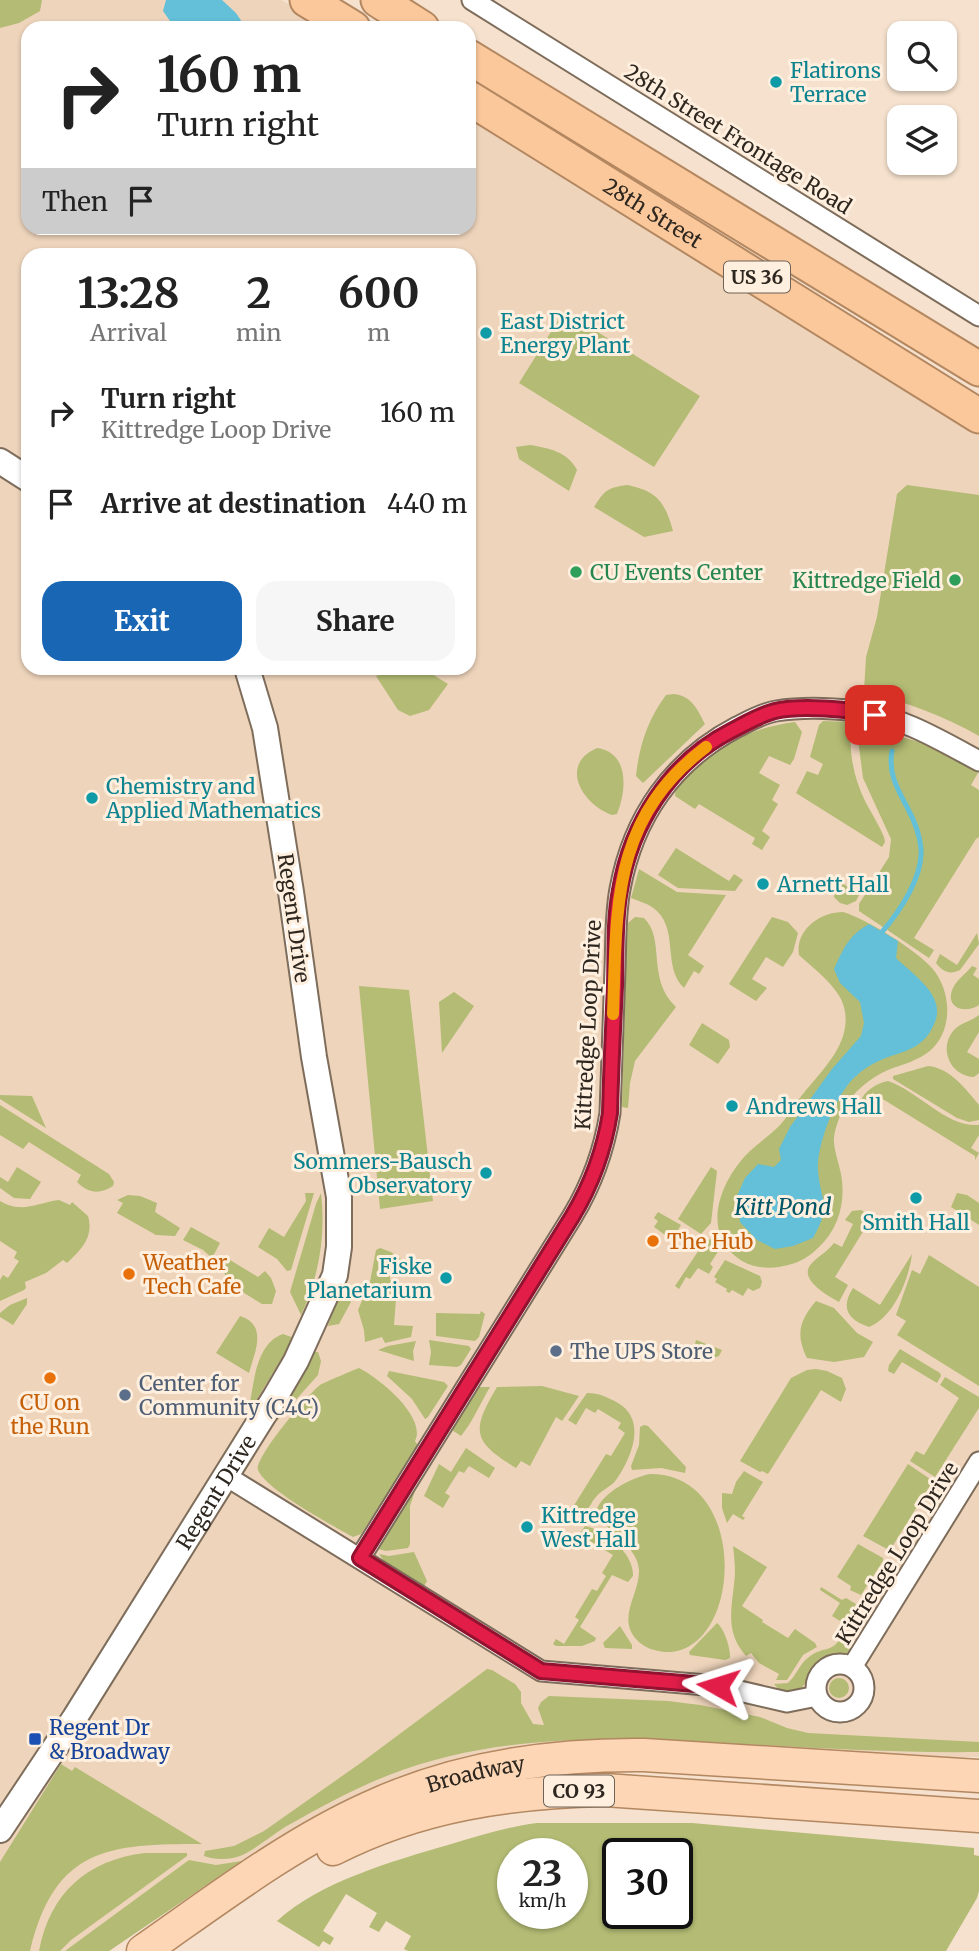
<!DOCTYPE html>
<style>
:root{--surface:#fff;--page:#f6f6f6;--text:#222;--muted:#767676;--accent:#1966b5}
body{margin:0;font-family:Merriweather,serif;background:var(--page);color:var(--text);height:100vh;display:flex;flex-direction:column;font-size:26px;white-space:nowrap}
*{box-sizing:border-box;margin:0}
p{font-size:23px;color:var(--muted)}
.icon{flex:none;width:38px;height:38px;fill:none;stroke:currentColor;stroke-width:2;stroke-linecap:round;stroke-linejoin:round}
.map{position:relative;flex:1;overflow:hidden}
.details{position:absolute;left:21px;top:248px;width:455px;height:427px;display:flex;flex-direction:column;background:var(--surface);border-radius:21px;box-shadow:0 2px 5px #0004}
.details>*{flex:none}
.top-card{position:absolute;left:21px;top:21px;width:455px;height:214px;border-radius:21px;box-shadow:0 2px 5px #0004;background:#fff;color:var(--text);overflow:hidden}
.tools{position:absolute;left:887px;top:21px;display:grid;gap:14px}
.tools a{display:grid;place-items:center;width:70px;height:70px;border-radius:14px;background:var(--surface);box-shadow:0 2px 5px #0004;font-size:35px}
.speed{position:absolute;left:497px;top:1838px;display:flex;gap:14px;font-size:35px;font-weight:700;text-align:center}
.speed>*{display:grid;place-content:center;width:91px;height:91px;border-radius:50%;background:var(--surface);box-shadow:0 2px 5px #0004;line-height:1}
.speed small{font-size:18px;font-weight:400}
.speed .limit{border:4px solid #111;border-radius:10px;background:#fff;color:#111}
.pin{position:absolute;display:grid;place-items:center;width:60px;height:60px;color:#fff;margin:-30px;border-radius:14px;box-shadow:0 4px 10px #0006}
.me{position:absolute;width:77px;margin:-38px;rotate:276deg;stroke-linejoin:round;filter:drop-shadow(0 0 5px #0008)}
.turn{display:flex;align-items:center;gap:24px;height:147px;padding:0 21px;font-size:32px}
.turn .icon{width:91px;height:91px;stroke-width:2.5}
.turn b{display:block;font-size:49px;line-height:60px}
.then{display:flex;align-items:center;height:66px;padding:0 21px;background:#0003;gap:14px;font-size:26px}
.eta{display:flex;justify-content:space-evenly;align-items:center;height:119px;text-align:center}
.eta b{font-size:42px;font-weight:700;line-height:49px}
.cta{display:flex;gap:14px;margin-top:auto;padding:14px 21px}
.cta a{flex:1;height:80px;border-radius:21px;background:var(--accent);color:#fff;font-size:28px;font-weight:700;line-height:80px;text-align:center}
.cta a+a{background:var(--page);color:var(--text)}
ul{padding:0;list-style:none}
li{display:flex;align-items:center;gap:21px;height:91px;padding:0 21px}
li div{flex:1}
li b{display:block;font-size:26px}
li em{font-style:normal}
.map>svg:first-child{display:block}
.built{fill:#eed4bb;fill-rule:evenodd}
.green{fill:#b3bb74;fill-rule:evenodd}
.forest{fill:#b5bd75}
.water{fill:#63c0d8}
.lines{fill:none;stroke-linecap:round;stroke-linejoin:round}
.stream{stroke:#63c0d8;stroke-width:5}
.minor-casing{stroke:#7e6d5b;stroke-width:23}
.tertiary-casing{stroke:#7e6d5b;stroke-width:28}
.primary-casing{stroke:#b38760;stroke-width:35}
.trunk-casing{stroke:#b38760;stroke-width:37}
.minor{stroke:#fff;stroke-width:19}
.tertiary{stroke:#fff;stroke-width:24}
.primary{stroke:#fcd6b5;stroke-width:32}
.trunk{stroke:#fbc89c;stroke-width:33}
.route-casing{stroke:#92132f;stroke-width:18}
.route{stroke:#e11d48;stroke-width:12}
.slow{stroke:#f59e0b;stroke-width:12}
.culture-dot{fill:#0f9aa8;stroke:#ffefdf;stroke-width:2.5}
.leisure-dot{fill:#2e9e5b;stroke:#ffefdf;stroke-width:2.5}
.food-dot{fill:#e8710a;stroke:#ffefdf;stroke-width:2.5}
.service-dot{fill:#5c6f8a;stroke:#ffefdf;stroke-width:2.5}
.transit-dot{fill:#1a4fb4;stroke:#ffefdf;stroke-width:2.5}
.labels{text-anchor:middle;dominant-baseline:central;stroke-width:6;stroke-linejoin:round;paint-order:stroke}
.shield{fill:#ffefdf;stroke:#6d6359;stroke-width:2}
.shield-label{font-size:19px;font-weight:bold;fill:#2e271f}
.culture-label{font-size:21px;fill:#0d838f;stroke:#ffefdf;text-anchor:start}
.street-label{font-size:21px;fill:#2e271f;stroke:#ffefdf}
.leisure-label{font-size:21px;fill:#27864d;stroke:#ffefdf;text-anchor:start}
.food-label{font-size:21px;fill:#c56008;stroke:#ffefdf;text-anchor:start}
.service-label{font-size:21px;fill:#4e5e75;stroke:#ffefdf;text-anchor:start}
.transit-label{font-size:21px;fill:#164399;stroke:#ffefdf;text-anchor:start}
.water-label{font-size:23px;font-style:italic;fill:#056;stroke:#ffefdf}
</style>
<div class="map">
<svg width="979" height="1951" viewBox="0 0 979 1951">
<rect width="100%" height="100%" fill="#f5e1cd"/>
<path class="built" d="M0,0H281L331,28H28V228H469V115L979,436V1757L451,1762L401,1777L341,1806L198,1886L110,1951H0ZM28,256H469V668H28Z"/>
<path class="green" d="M0,0H42L40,11L19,23L0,28Z
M564,311L700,396L654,467L519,383Z
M530,445C549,448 568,452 577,470L569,491L519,459L516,447Z
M627,485C657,491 665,502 673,531L644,537L594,507C605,490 607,488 627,485Z
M907,485L979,495V736C943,715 904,702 864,691L866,657L877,617L897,494Z
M386,669H424L448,684L429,710L410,716L398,710L376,676L387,673Z
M674,694C692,696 697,709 705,724L643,783L636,776C639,746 648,719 666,695Z
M823,721L852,722C848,750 853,777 866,803C872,814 879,825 884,837L885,842L882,847L796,793L807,771L818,775L823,764L810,757L819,725Z
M795,722L802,732L794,759L790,765L769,756L759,773L780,785L772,800L778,804L762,831L770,837L762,850L752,844L755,838L699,804L695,809L675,796C676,782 687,776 697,767C727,741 756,727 795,722Z
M860,725L919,742L979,771L971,785L979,790V837L976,839L914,938L934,950L929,958L859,911V904L889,857L891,839L863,778L858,739Z
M597,748C629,752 627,790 617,814L612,815C583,805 558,765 597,748Z
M676,848L729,881L734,874L743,880L735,891L678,888L658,875Z
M639,869L677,892L726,895L688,955L704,966L699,974L694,971L684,988C661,966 681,927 652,907C646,903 638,901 631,898Z
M838,880L858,894L863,887L856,901L847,905L840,903L834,897Z
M843,912C867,919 916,950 932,968C952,991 953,1030 931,1050C918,1061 903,1064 888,1070C871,1077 853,1092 844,1108C839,1117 833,1133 834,1143C835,1153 839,1164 841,1174C846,1201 839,1228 819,1247C810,1256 801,1262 788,1265C774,1269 755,1269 742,1261C701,1235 718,1186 745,1156C756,1144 770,1136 781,1124C789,1115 795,1103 803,1094C823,1069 853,1042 844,1007C839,987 814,969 799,955C795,930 820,912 843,912Z
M635,917L644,918C666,939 646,979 676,1007L635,1061L630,1083L628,1108L622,1107L627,928L628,923Z
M772,917L788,922L798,933L793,952L783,967L766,957L752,979L767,988L756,1001L729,984Z
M977,933L979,944L960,970C950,975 943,972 936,963L940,954L957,965Z
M972,966L977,968L973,975L979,979V1005C964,1015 944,1007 953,988C957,979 966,974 972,966Z
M454,992L474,1006L442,1053L439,1002Z
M979,1015V1032L967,1052L979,1059V1073L974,1077C950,1076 938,1048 954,1030C960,1023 972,1021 979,1015Z
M702,1023L729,1040L730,1047L718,1064L689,1045Z
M928,1066C950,1068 965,1088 979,1105V1120L969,1122L957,1118L893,1079V1076Z
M888,1081C920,1092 945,1127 979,1125V1135L971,1148L979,1153L975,1160V1156L873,1093L865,1106L861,1102C863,1091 878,1083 888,1081Z
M0,1095L32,1096L46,1128L0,1099Z
M0,1105L109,1174L114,1182L113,1186C99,1195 88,1193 77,1182L81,1175L29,1142L23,1149L0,1135Z
M17,1167L41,1182L30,1199L14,1198L0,1188V1177L8,1182Z
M711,1167L717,1171L711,1223L701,1234L678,1219Z
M305,1193H314L291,1270L287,1271L277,1259L258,1247L269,1228L284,1237L306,1201Z
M321,1193C326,1235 319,1277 301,1315L290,1292L316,1204Z
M957,1193L967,1195L979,1203V1225L951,1207Z
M128,1195L140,1196L157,1203L155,1212L180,1228L175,1236L156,1235L117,1213L123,1203L117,1200Z
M59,1200L70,1205L72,1202L88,1216C94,1237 82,1249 67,1263L63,1260L46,1273L25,1282L26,1288L24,1290L0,1301V1280L3,1275L8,1278L19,1261L14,1258L17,1252L0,1241V1201C22,1214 36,1203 59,1200Z
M861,1210L872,1217L835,1277L848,1285L839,1302C828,1296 795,1278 813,1262C820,1255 828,1251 834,1243L842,1247L853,1224L845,1220L852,1211Z
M658,1212L681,1225L672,1240L654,1227L658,1221L654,1218Z
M191,1227L220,1243L212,1258L203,1250L183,1240Z
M710,1239L718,1244L719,1250L710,1264L713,1267L709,1274L698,1268L690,1279L686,1277L679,1289L675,1286L701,1247L704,1248Z
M380,1248L391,1252L401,1259V1262L391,1257L390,1280L393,1281V1299H396L394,1325L413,1326L411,1337L385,1343L382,1337L365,1342L364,1330L358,1310L370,1282L376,1250Z
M912,1254C909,1279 894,1317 869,1327C848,1320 840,1308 853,1288L880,1305Z
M929,1255L979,1287V1386L897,1335L906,1321L896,1315L912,1270L920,1274Z
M225,1257L258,1277L265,1271L271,1278L276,1291L272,1304H262L239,1290L229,1282L220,1265Z
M725,1260L760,1276L762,1282L760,1288L753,1291L748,1288L743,1296L732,1290L729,1293L726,1291L727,1289L715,1282L717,1279L714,1277Z
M340,1289L351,1302L339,1324L328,1326Z
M27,1298V1304L13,1325L0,1317V1313L10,1305Z
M816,1301L834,1308L857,1333L873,1342L864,1357L834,1362L807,1358C795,1334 800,1320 816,1301Z
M481,1311L485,1314L479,1337L475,1341L436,1336V1313L480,1314Z
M240,1316C268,1325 255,1351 249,1373L216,1353Z
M283,1334L294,1338L248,1414C254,1387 254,1344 283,1334Z
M429,1340L469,1346L471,1349L461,1365L457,1367L429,1365L431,1352Z
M696,1340L722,1350L719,1356L706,1361L698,1358L694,1349Z
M416,1341L413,1351L414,1361L378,1350L388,1346Z
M900,1349L940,1373L941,1376L937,1383L902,1362L894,1374L888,1371L889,1365Z
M314,1352H318L321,1361L318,1375L276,1422Z
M359,1368C379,1378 427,1417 415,1441L418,1446L361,1534L353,1537C332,1525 266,1490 258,1470C254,1458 309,1393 320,1385C323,1383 356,1369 359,1368Z
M816,1369L827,1371L842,1378L846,1389L841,1402L821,1390L768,1474L762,1471L760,1472L740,1461L791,1378L807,1370Z
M389,1371L444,1382L448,1386L428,1417L425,1419L412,1399L387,1376Z
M945,1377L979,1397V1408L935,1477L910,1461L916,1451L924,1455L959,1398L940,1385Z
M542,1386L579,1396L562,1421L556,1417L530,1466L521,1461L516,1468C472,1441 471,1431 497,1387Z
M479,1387H490C480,1404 473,1421 461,1436L452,1430Z
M587,1393C599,1393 607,1397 618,1403C647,1420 632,1457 616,1480C611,1487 601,1490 596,1497C590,1503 590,1510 582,1513L573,1507L606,1454L611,1456L625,1433L618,1428L621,1423L598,1409L595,1413L586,1408L576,1425L568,1420Z
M644,1425L648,1426L686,1467L685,1473L661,1468L632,1470L631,1466L639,1445L640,1427Z
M466,1448L495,1468L489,1478L469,1466L464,1473L459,1471L445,1493L450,1496L443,1508L424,1496L439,1464L451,1472Z
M908,1464L933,1481L892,1547L889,1550L887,1549L863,1536Z
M744,1471L763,1482L742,1516L745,1518L743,1520L733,1514L727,1523L722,1508V1493L732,1494L736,1482Z
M650,1474C751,1473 743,1655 665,1652C655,1651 644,1648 637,1640C616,1618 640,1594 639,1570C638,1546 606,1532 596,1511C603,1492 631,1478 650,1474Z
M418,1482L410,1506V1544L408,1548L386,1551L378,1549Z
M585,1526C605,1530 634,1553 633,1576L628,1582L612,1575L580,1627L596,1638L595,1641L582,1646H556L553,1644L556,1639L564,1644L579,1620L575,1617L592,1589L597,1591L606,1576L602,1573L613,1555L583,1537L581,1540L577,1538Z
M858,1544L883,1558V1561L861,1595L850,1590L851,1586L837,1577Z
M733,1546L767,1567L742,1606L763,1620L762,1622L788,1638L795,1629L815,1643L817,1647L803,1655L787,1680H776L779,1674L759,1663L751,1653L746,1656C723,1630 733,1606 735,1573C735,1564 734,1555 733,1546Z
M414,1552L427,1581L424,1586L384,1561L379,1554L389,1556Z
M821,1587L842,1600L846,1598L856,1604L845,1624L832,1616L840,1603L820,1590Z
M717,1623C724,1628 731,1649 730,1658L725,1660L690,1655L689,1652Z
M620,1626L632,1645V1649L605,1648L603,1643Z
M841,1638L853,1644L847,1653L835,1657L818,1666L800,1690L782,1693L774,1684L788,1683C797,1675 799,1664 809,1657C822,1646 830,1654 841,1638Z
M487,1669L492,1670L515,1684L521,1692V1703L533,1724L544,1725L538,1708L541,1702L549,1696L668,1701L700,1705L760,1717L787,1728L808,1733L979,1742V1752C906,1753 834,1749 762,1745C636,1739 509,1728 389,1775C353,1789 319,1808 285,1827C271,1836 256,1849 240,1856C230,1860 214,1860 204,1856L205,1851L234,1846L264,1831L362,1762Z
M829 1688a10 10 0 1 1 20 0a10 10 0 1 1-20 0Z
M61,1764L72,1771L75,1767L202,1844C109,1844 55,1847 30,1951H0V1862Z
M537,1823H692L974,1848V1855L979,1856V1891L977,1898L946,1951H408L404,1949L411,1936L386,1921L379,1932L369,1927L377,1913L346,1894L323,1931L334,1938L330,1945L323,1941L319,1947L277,1921C319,1882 393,1861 448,1845C478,1836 506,1827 537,1823ZM572,1853V1913H513V1853ZM677,1853V1913H618V1853Z
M145,1853H187V1856L71,1940L60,1951H39C50,1893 87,1860 145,1853Z
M189,1860L216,1865L242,1861L109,1951H65Z"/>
<path class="forest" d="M359,986L409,990L433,1201L380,1209Z"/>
<path class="water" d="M166,0H222L236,13L246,28H175L163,11Z
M869,924L898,941L896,958C912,974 946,995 935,1022C922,1055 896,1050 871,1065C863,1069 852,1079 847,1086C833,1104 816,1149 818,1171C821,1204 832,1204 813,1238L793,1246L775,1249L757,1240L740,1222L737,1196L745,1178L758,1164L774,1167L781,1160L779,1149L790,1127L832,1069L861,1036L864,1023L860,1002L840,983L834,969C844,948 848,936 869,924Z"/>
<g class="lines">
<path class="stream" d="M882,932C900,911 923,877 921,849C920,834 914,820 907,807C897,788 888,773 892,751"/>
<g class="minor-casing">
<path id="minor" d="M472,0L979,316
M226,1476L541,1671L718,1686L787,1702L817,1696
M360,1558L572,1217C592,1184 604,1151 610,1113C612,1065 613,1017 615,969C616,943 615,915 620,889C633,818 672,761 737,727C749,721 763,713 776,711C801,707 831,708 856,711C899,715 942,741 979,761
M816 1688a24 24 0 1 1 48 0a24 24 0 1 1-48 0Z
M852,1667L979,1462"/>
</g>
<g class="tertiary-casing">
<g id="tertiary">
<path d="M0,461L28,479"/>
<path id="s1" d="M0,1830L74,1719L275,1397L296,1361L335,1275L339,1247V1197L314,1057L291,892L265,728L247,668"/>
</g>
</g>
<g class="primary-casing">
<g id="primary">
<path d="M333,1849C419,1805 509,1792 605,1790L979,1816"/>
<path id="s2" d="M143,1951C215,1901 289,1844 369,1808C455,1768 550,1754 644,1755L979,1776"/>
</g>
</g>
<g class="trunk-casing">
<g id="trunk">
<path d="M307,0L353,28"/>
<path d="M378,0L422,28"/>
<path d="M469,57L979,369"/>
<path id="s3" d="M469,98L979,416"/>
</g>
</g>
<use href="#minor" class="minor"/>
<use href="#tertiary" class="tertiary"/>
<use href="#primary" class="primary"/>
<use href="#trunk" class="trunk"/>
</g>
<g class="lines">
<g class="route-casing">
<path id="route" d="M718,1686L541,1671L360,1558L572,1217C592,1184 604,1151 610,1113C611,1071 613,1028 615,986C616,954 614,921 620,890C631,824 670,762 731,731C745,724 759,715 775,711C800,705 850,709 875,715"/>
</g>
<use href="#route" class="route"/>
<path class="slow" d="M613,1014C617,906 611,819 706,747"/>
</g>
<g class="culture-dot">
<circle cx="776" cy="82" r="7"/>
<circle cx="486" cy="333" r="7"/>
<circle cx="92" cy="798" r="7"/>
<circle cx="763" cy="884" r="7"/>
<circle cx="732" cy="1106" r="7"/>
<circle cx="486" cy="1173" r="7"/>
<circle cx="916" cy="1198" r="7"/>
<circle cx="446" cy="1278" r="7"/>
<circle cx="527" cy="1527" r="7"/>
</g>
<g class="leisure-dot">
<circle cx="576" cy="572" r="7"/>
<circle cx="955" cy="580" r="7"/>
</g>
<g class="food-dot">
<circle cx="653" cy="1241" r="7"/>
<circle cx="129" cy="1274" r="7"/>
<circle cx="50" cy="1378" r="7"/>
</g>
<g class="service-dot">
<circle cx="556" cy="1351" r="7"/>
<circle cx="125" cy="1395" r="7"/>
</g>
<rect class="transit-dot" x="28" y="1732" width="14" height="14" rx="3.5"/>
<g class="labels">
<g class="shield">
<rect x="724" y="261.5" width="66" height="31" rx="5"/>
<rect x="544" y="1775.5" width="70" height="31" rx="5"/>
</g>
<g class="shield-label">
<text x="757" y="277">US 36</text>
<text x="579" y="1791">CO 93</text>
</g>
<g class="culture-label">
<text x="790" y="70">Flatirons<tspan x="790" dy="24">Terrace</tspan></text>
<text x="500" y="321">East District<tspan x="500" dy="24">Energy Plant</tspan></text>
<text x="106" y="786">Chemistry and<tspan x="106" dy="24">Applied Mathematics</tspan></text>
<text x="777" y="884">Arnett Hall</text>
<text x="746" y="1106">Andrews Hall</text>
<text x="472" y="1161" text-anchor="end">Sommers-Bausch<tspan x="472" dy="24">Observatory</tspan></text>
<text x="916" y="1222" text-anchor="middle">Smith Hall</text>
<text x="432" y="1266" text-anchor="end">Fiske<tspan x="432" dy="24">Planetarium</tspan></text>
<text x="541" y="1515">Kittredge<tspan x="541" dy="24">West Hall</tspan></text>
</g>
<g class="street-label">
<text transform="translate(738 139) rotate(32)">28th Street Frontage Road</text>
<text stroke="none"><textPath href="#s3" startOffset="217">28th Street</textPath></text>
<text transform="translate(294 918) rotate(82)">Regent Drive</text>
<text transform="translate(588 1025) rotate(-87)">Kittredge Loop Drive</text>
<text stroke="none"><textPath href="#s1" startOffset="401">Regent Drive</textPath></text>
<text transform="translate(897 1553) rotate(-58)">Kittredge Loop Drive</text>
<text stroke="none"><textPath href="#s2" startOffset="380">Broadway</textPath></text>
</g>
<g class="leisure-label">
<text x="590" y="572">CU Events Center</text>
<text x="941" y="580" text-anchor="end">Kittredge Field</text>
</g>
<g class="food-label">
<text x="667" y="1241">The Hub</text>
<text x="143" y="1262">Weather<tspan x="143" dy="24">Tech Cafe</tspan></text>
<text x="50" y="1402" text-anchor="middle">CU on<tspan x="50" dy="24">the Run</tspan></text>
</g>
<g class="service-label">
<text x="570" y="1351">The UPS Store</text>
<text x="139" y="1383">Center for<tspan x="139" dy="24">Community (C4C)</tspan></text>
</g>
<g class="transit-label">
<text x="49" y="1727">Regent Dr<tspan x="49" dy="24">&amp; Broadway</tspan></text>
</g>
<g class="water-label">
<text x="783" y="1206">Kitt Pond</text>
</g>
</g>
</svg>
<div class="tools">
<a><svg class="icon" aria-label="search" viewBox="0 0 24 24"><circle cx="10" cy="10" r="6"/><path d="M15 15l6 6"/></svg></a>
<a><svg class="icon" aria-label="layers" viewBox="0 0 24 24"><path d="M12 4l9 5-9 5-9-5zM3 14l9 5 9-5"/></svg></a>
</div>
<div class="speed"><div>23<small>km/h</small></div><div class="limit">30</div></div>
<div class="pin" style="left:875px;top:715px;background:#d93025"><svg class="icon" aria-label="arrive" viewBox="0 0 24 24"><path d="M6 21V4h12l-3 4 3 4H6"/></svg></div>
<svg class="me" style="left:718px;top:1686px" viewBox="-20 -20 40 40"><path d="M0-17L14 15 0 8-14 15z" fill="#e11d48" stroke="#fff" stroke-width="4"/></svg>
<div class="top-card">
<div class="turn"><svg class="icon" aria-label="right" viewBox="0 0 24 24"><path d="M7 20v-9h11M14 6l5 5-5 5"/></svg><div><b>160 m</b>Turn right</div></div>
<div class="then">Then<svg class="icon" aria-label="arrive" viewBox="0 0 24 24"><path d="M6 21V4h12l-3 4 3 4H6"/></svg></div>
</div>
<section class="details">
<div class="eta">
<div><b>13:28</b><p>Arrival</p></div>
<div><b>2</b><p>min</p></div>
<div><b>600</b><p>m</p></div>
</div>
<ul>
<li><svg class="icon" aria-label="right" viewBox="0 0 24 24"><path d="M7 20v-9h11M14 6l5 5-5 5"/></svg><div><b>Turn right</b><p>Kittredge Loop Drive</p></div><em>160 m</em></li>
<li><svg class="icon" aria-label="arrive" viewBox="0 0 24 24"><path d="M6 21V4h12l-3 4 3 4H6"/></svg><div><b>Arrive at destination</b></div><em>440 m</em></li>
</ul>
<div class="cta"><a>Exit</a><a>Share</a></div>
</section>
</div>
